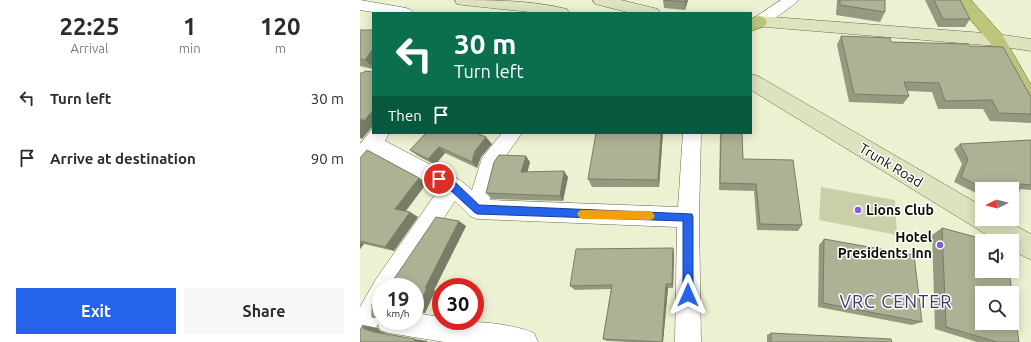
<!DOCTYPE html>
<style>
:root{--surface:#fff;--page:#f7f7f7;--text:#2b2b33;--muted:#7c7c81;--accent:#2563eb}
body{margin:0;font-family:Ubuntu,sans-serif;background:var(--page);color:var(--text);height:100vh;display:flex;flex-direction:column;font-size:15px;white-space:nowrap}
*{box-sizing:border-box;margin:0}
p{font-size:13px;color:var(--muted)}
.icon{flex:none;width:22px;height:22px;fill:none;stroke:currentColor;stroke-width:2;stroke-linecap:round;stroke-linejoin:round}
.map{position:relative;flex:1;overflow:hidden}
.sheet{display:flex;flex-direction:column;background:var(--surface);width:360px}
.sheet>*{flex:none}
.top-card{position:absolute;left:12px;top:12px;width:380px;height:122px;border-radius:0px;box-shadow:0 2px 10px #0003;background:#0b6e4f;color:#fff;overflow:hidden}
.needle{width:26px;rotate:264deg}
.fabs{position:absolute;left:615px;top:182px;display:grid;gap:8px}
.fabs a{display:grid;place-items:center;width:44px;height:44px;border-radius:0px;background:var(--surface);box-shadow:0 2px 10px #0003;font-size:20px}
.speed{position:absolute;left:12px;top:278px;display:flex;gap:8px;font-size:20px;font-weight:700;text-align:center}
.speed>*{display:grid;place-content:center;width:52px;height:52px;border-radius:50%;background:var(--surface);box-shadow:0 2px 10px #0003;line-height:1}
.speed small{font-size:10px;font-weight:400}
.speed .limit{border:6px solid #d22;background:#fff;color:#111}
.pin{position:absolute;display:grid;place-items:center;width:34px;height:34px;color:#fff;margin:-17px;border:2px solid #fff;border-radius:50%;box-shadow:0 1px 4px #0007}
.me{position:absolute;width:44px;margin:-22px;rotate:0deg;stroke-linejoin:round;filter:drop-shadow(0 0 3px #0008)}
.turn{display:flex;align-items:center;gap:14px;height:84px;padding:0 16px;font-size:18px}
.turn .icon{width:52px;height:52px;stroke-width:2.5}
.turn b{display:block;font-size:28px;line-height:34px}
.then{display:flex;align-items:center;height:38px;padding:0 16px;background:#0003;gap:8px;font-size:15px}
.eta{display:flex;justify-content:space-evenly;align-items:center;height:68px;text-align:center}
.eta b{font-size:24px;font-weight:700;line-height:28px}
.cta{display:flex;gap:8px;margin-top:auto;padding:8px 16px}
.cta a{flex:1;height:46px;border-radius:0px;background:var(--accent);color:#fff;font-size:16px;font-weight:700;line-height:46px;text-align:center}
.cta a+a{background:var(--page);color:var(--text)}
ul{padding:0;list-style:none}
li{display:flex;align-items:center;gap:12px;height:60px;padding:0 16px}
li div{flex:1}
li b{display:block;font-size:15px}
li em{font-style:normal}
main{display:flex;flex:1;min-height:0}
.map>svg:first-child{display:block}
.green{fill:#c9cfa9}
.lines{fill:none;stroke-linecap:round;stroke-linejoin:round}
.street-casing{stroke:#666b4f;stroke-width:1}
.secondary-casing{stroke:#666b4f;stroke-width:1}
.primary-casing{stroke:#636c1a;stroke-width:1}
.street{fill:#fff;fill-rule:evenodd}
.secondary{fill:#dee2be;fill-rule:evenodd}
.primary{fill:#bdc57c;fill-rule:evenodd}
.wall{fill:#959980}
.shaded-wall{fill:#797d68}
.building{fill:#adb295;stroke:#797d68;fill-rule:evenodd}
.route{fill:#2563eb;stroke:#184099}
.slow{fill:#f59e0b}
.poi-dot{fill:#845cd6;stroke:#fff;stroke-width:1.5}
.labels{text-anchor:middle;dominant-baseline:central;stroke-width:3;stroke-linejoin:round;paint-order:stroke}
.street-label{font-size:14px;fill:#0e0f05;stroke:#fff}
.poi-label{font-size:14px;font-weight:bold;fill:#0e0f05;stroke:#fff;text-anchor:start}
.near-neighbourhood-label{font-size:18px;letter-spacing:1px;fill:#46336f;stroke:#fff}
</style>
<main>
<section class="sheet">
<div class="eta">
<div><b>22:25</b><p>Arrival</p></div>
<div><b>1</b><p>min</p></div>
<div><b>120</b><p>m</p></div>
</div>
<ul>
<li><svg class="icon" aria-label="left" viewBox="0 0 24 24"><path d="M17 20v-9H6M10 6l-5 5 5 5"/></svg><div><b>Turn left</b></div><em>30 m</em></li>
<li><svg class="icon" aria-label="arrive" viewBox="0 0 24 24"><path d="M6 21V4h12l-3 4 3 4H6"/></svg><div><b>Arrive at destination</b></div><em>90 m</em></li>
</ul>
<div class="cta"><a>Exit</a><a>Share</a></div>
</section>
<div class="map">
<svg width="671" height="342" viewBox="0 0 671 342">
<rect width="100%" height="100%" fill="#ecf1d2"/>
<path class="green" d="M461,187L535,200L537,235L459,220Z"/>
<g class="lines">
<g class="street-casing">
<path id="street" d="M0,0L46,8L51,10L54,13H19L0,10Z
M421,0H438L436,3L404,26L399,27L394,26L391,22L394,18Z
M13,128V133H29L25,141L100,180L112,190L122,158L142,133H162L138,167L130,200L318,207L323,133H341L339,217L341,342H315L317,227L117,219L110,216L95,201L38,287H21V321H55V313L81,317V321C109,321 148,322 174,333L178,342H84L29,333L20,330L18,324L9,341L0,342V307L16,279L79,189L15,154L7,164L0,166V144Z"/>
</g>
<g class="secondary-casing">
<path id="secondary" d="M95,0C133,0 170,0 207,9L209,13H179L103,5L97,4Z
M233,0H261L298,9L300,13H271L235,4Z
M399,16L637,34L671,39V51L637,46L393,26L391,21L393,18Z
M391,74L398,76L622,206V219H644L671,234V260L652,250V241H637L391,90Z"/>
</g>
<g class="primary-casing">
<path id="primary" d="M594,0H611L643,36L671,85V111L664,108L630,43Z
M399,16L405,18L407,22L405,26L391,31V19Z"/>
</g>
<use href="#street" class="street"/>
<use href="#secondary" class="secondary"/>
<use href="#primary" class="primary"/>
</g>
<path class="wall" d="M303,0H328L325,10L304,8Z
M477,0H525V12L520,22L476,15Z
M565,0H600L610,19L605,27H578Z
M0,30H13V69L0,66Z
M481,36L531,42L610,46L671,97V123L630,121L623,109H578L572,92L547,91L549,96L543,104L489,102L477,45Z
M66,133L132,144L121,157L117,168L85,153L75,165L58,156L50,150Z
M257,133H303L299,187H232L228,179Z
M360,133H382L383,159L442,225L438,231L397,230L394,191L359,190Z
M671,140V190L659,189L655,204L652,206V189H622V196L594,182L602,164L594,149L600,144Z
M0,158L66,184L46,211L58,217L34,251L4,244L0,249Z
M170,162L167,172L208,177L203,201L132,199L126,193Z
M106,226L74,290L75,291L65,313L55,312V287L30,285Z
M582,228L659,342H617L575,329L572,235Z
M464,239L562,322L552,325L458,307L459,245Z
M313,248L314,253L313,288H308L303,342H269L247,341L243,339L251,289L215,290L210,286Z
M21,287V319L12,317Z
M411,333L532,342H407V335Z"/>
<path class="shaded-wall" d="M326,0H328L325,10V2Z
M13,49V67L5,60Z
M13,110V128L12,127L2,139L0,138V120L1,119L4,121Z
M301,133H303L299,187L298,180Z
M126,137L132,144L121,157L117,168L112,162L115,151Z
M79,147L85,153L75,165L68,159Z
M166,156L170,162L166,178L161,172Z
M204,171L208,177L203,201L200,196Z
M59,178L66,184L44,213L35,209Z
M50,212L58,217L34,251L25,247Z
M99,221L106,226L74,290L75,291L65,313L56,311L65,288Z
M0,242L4,244L0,249Z
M313,248L314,253L313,288L312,284Z
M306,284L308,288L303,342H302Z
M3,325L18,328L20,331L29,334L14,332L4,329Z
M55,339L68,341L67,342H54Z"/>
<path class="building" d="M303,0H326L325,2Z
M480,0H525V12L480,5Z
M574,0H600L610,19H583Z
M0,30H13V49L5,60L0,59Z
M481,36L530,38L531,42L608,44L610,46L643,47L671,97V114L639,113L632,100L585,101L579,83L544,82L549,96L494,94Z
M5,71L13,72V99L12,101H13V110L4,121L3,119H1L0,120V73H3Z
M66,133H116L126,137L115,151L112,162L79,147L68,159L50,150Z
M236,133H301L298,180L228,179Z
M361,133H382L383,159L433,160L442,225L400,224L396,184L360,183Z
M671,140V185L661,184L655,204L652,203V189H625L601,177L608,159L600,144Z
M7,150L59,178L35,209L50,212L25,247L0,241V158Z
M139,155L166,156L161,172L204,171L200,196L126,193L134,162Z
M76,217L99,221L65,288H67L56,311H55V287H21L22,285H30Z
M582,228L631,241H622V271H649L659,342H637L586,327ZM622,293H652V323H622Z
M464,239L554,255L562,322L463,303Z
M313,248L312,284H306L302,342L243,339L252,285L210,286L216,249Z
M21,287V317H12V304Z
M3,325L4,329L14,332L55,339L54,342H0V330Z
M411,333L531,339L532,342H411Z"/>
<path class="route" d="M79,175L96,183L119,205L332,214L333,217V295L332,299L328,300L324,299L323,295V221L117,214L114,212L89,189L76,182L75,179L76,176Z"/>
<path class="slow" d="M222,210L290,211L293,213L295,216L293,219L290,220L222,219L219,217L217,214L219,211Z"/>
<g class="poi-dot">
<circle cx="498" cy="210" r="4"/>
<circle cx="580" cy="245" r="4"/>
</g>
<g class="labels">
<g class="street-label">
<text transform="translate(531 165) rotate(31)">Trunk Road</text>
</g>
<g class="poi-label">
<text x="506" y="210">Lions Club</text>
<text x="572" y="237" text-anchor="end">Hotel<tspan x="572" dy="16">Presidents Inn</tspan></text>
</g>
<g class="near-neighbourhood-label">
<text x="536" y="301">VRC CENTER</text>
</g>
</g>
</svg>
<div class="fabs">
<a><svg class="needle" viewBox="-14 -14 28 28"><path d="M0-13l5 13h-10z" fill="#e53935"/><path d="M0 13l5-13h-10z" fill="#7c7c81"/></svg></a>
<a><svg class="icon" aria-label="sound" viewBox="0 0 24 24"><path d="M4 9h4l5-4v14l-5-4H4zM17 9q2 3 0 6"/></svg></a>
<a><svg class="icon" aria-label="search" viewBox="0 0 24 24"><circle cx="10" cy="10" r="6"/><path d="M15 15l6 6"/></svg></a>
</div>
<div class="speed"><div>19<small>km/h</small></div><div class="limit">30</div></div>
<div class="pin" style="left:79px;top:179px;background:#d93025"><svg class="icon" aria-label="arrive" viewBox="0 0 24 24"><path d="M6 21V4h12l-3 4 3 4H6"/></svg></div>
<svg class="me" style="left:328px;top:295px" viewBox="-20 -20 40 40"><path d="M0-17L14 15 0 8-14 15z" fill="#2563eb" stroke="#fff" stroke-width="4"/></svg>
<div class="top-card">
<div class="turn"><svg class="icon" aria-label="left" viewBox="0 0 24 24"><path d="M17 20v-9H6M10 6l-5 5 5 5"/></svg><div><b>30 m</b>Turn left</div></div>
<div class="then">Then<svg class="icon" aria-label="arrive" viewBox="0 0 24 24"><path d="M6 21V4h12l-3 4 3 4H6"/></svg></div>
</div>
</div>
</main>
